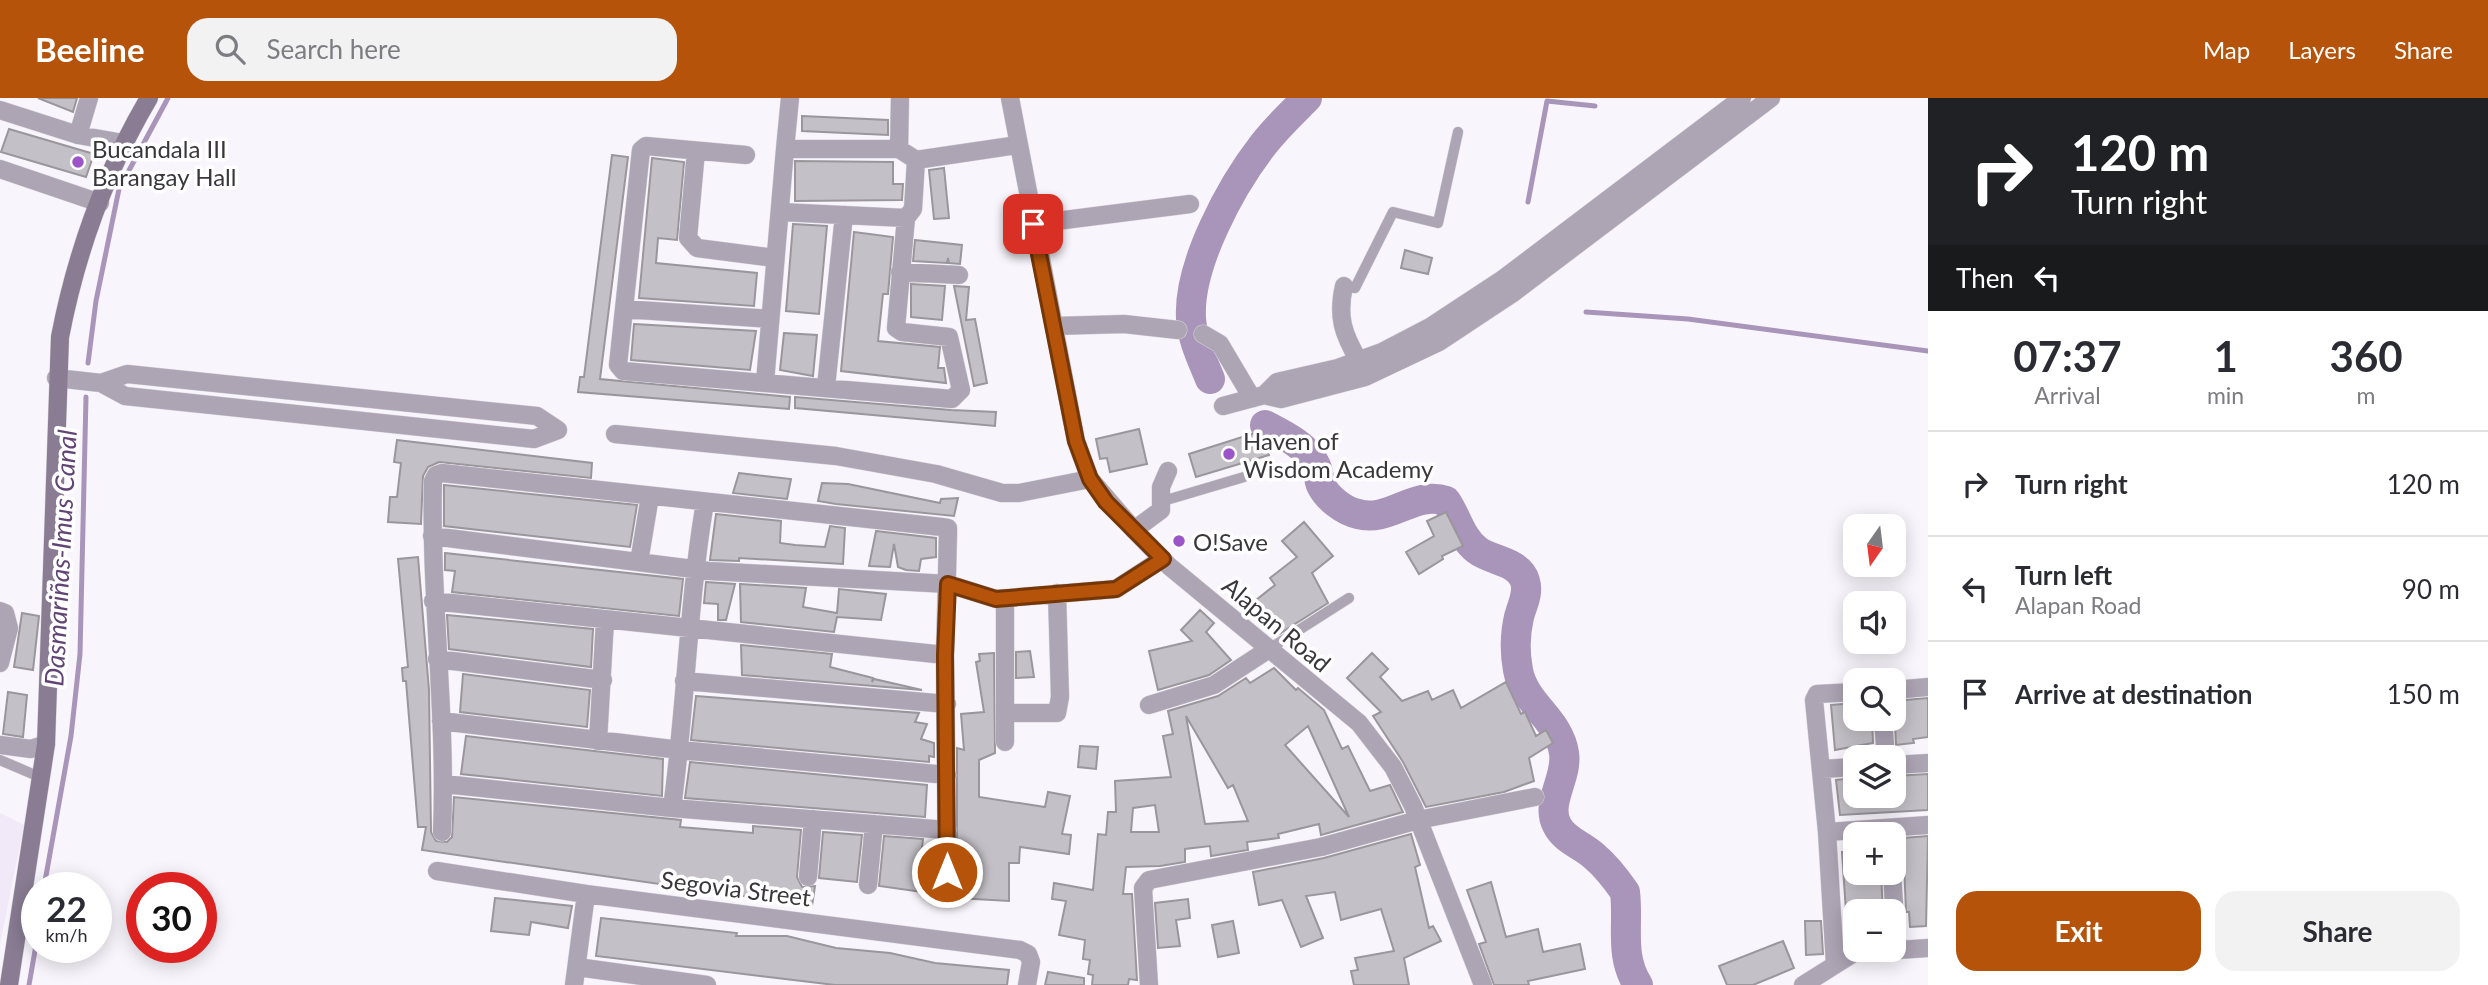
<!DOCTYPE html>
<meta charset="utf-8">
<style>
:root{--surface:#fff;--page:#f2f2f3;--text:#2b2b33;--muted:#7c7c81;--line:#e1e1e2;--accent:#b45309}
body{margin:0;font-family:Lato,sans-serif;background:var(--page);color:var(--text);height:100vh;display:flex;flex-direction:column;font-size:26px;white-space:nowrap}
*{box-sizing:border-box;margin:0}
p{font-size:23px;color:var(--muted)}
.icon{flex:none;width:38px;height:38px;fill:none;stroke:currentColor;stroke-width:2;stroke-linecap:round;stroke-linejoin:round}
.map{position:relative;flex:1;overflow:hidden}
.details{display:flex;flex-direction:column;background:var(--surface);width:560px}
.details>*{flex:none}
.guide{background:#202124;color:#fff;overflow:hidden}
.needle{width:46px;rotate:194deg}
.controls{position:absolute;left:1843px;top:416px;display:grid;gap:14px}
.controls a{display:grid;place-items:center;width:63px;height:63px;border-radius:14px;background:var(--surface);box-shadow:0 4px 18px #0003;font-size:35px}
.speed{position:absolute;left:21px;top:774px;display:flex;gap:14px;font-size:35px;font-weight:700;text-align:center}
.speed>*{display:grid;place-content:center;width:91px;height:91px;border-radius:50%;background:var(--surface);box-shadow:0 4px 18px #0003;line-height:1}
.speed small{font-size:18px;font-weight:400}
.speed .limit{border:10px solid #d22;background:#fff;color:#111}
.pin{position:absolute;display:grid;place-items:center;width:60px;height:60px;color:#fff;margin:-30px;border-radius:14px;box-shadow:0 4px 10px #0006}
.me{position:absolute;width:77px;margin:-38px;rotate:0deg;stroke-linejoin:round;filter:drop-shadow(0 0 5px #0008)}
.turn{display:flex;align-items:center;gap:24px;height:147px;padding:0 28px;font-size:32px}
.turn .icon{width:91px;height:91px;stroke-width:2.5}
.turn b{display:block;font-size:49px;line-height:60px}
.then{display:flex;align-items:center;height:66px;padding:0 28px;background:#0003;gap:14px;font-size:26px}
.eta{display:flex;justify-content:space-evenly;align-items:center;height:119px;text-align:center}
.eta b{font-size:42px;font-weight:700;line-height:49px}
.cta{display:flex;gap:14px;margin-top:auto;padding:14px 28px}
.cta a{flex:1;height:80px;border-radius:21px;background:var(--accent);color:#fff;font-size:28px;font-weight:700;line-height:80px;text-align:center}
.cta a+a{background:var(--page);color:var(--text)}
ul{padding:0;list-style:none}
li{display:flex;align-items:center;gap:21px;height:105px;padding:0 28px;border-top:2px solid var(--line)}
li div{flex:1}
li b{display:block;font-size:26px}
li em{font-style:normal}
header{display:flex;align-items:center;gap:42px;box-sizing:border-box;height:98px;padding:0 35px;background:var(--accent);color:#fff}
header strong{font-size:33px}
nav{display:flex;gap:38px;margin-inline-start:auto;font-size:24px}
.search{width:490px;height:63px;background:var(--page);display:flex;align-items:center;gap:18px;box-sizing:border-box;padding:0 24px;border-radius:21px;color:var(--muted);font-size:26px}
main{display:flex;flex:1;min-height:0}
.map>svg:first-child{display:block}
.built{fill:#f1e9f7}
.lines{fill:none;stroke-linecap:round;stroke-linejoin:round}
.stream{stroke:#a995b9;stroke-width:5}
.river{stroke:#a995b9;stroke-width:30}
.building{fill:#c4c0c7;stroke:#9a969c;stroke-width:2;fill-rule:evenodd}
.service-casing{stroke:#d6d3d9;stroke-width:11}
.minor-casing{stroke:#d6d3d9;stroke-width:19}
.tertiary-casing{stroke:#d6d3d9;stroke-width:19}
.secondary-casing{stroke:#d6d3d9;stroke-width:19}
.service{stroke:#ada4b4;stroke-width:10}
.minor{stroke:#ada4b4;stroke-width:18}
.tertiary{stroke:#ada4b4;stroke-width:18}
.secondary{stroke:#897c93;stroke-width:18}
.route-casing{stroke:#753606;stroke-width:18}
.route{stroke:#b45309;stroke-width:12}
.poi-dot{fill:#9c55c8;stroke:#fff;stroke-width:2.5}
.labels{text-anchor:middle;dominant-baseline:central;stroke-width:7;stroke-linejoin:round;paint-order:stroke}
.poi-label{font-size:24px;fill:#39373a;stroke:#fff;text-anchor:start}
.street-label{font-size:24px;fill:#39373a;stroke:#fff}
.water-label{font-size:26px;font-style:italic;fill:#614475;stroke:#fff}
</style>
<header>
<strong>Beeline</strong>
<div class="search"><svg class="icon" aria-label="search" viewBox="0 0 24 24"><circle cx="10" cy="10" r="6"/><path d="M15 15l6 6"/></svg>Search here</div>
<nav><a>Map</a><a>Layers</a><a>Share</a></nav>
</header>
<main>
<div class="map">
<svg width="1928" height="887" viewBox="0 0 1928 887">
<rect width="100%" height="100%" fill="#f9f5fc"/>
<path class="built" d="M0,715L24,727L0,846Z"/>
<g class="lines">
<path class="stream" d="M1528,104L1547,3L1595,8
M1586,214L1688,221L1928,253
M88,265L96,203L119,91L168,0
M44,789L71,638L80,556L86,299
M29,887L37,841"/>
<path class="river" d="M1210,281C1202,261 1192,241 1191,220C1188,167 1231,88 1263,47C1276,30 1292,15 1307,0
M1265,327C1282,336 1306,347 1315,366C1319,372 1318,380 1321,387C1327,400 1344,413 1358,416C1389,425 1415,392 1446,403C1457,419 1461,440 1477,452C1491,463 1519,463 1525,483C1529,496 1522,507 1519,519C1515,536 1515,556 1518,572C1524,606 1559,621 1564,655C1568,679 1545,705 1557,727C1564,742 1582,747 1594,758C1606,768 1616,781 1625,794C1629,827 1619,857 1638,887"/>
</g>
<path class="building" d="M38,0H77L73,14Z
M802,18L888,22V37L802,33Z
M9,31L94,56L86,79L1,54Z
M612,57L628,59L600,281L790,299L789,311L578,294L580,279H584Z
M652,60L684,64L677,142L658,140L656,165L757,175L754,208L639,200Z
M795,63L893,64V86H903L902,102L795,103Z
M944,70L949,120L934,121L929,72Z
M793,126L827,128L819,216L786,213Z
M854,134L893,139L888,196H883L878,243L940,249L938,270H944L946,285L841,273Z
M915,142L962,147L960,166L949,165L948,160L947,165L913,163Z
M1405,152L1432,160L1428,176L1401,170Z
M911,186L945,188L942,222L911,219Z
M954,188L969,189L966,222L975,221L987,285L974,288Z
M634,226L756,233L750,272L631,262Z
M784,235L817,237L813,278L780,272Z
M795,299L951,312L996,314L995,328L795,310Z
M1139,331L1147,366L1110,374L1107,360L1100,361L1096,341Z
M1261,333L1269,357L1196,379L1189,356Z
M397,342L592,365L591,380L439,364L428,369L423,378L421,426L388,424L390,399H397L401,365L394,364Z
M739,375L791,381L787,401L733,395Z
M822,385L848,386L940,405L941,401L958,400L954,418L836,406L818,403Z
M444,387L637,407L630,449L444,428Z
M1446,414L1463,448L1442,458L1443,461L1419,476L1406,454L1434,438L1427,423Z
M716,416L781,423L780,445L795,447L825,449L830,428L845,430L843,466L739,460V463L710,462Z
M1304,424L1333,458L1312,475L1328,505L1276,538L1266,521L1259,526L1246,510L1275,487L1270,480L1297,459L1282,443Z
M876,433L936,440V459L921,461L919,473L906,472L898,469L894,446L890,469L869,468Z
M445,455L683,481L679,518L452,494L455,473L445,472Z
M418,459L429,592L431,734L436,743L447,744L452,739L454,699L681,722L680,729L753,735V728L801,732L797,779L802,789L815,788L812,808L422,752L426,729H418L406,583H403L402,570L408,569L398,461Z
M706,484L735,486L726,522H718V506L704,505Z
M740,486L806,490L803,509L837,515L839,491L886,496L881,522L837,519L834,534L741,524Z
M1200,512L1214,525L1206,534L1231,562L1209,577L1158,592L1149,553L1192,543L1181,532Z
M22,515L39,518L33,572L14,569Z
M447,517L593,531L591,569L449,551Z
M741,547L832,556L830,569L873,580L872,584L874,581L922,592L742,577Z
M1030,553L1034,579L1016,580V554Z
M994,555L995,655L979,662V699L1045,709L1048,694L1070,698L1062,736L1071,737L1069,756L1020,749L1019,765H1009V803L957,800V650L964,652L961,616L984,614L976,564L980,563L979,556Z
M1372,555L1388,571L1380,579L1402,603L1428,593L1432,602L1453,592L1461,610L1506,584L1521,616L1525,614L1536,638L1546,632L1553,645L1529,660L1534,683L1504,694L1426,709L1403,664L1373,618L1381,614L1347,580Z
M1274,570L1296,592L1298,590L1324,612L1342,651L1348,648L1370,693L1390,687L1403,714L1321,737L1319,726L1278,736L1279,740L1247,744L1248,752L1211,758L1210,748L1185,751V764L1160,768L1126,769L1123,796H1132L1137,882L1129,881L1128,887H1092L1093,877L1088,876L1090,862L1083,861L1085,842L1059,837L1066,803L1052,801L1054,785L1093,792L1098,736L1106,737L1108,714H1116L1115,683L1171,679L1163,638L1173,636L1168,613L1218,598L1246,580L1250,585ZM1186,618L1228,690L1233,687L1248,723L1205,726ZM1308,628L1349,719L1285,647ZM1155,707L1159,734H1131L1133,710Z
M463,576L590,592L587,629L460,614Z
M8,594L27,597L23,639L3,636Z
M696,598L919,615L915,624L927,626L921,641L934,645V659L929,658V664L691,642Z
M1928,600V639L1913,641L1914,645L1896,647L1894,603Z
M1855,605V621H1872L1873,645L1835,652L1831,607Z
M466,638L663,661L662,698L461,676Z
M1080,648L1098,649L1096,671L1078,669Z
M690,664L927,687L925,719L685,700Z
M1928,676V712L1840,717L1836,682L1855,680V698H1894V678Z
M823,734L862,737L857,784L819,780Z
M1411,736L1420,767L1415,769L1429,830L1433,828L1441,843L1404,860L1409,887H1354L1351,873L1358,872L1355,860L1394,853L1381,811L1341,822L1335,794L1306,798L1323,840L1301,849L1282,802L1259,807L1253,774L1324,760Z
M884,738L923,741L922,750L935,752L930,795L879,788Z
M1928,738L1926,828L1910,829L1909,814H1906L1903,740Z
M1855,753V775H1881L1883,814H1846L1842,754Z
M1491,784L1506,839L1538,831L1543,854L1580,846L1585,871L1528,883L1529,887H1494L1479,846L1486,844L1467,792Z
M495,800L572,808L568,830L531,824L529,837L491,833Z
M1188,801L1190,820L1176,822L1180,848L1158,850L1155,805Z
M601,820L737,835L736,838H787L836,850L890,855L935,865L1009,872L1007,887H835L596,858Z
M1233,823L1239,855L1218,859L1212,827Z
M1805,823H1821L1823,856L1806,857Z
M1783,843L1794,870L1753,887H1727L1719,868Z
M1048,874L1084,880V887H1045Z"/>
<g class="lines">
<g class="service-casing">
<path id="service" d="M1344,188L1355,190L1393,114L1438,125L1458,34
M1163,403L1244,379
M1269,551L1349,500
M0,662L42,680"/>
</g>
<g class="minor-casing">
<path id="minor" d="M0,12L78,37L123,45
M78,37L89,0
M785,51L790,0
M899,51L900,0
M696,53L688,140L697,150L775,160
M746,57L646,48L641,52L618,267L623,273L952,301L961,292L949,239L902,234L896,230L906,120L913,111L916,62
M780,114L906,120
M1033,126L1190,106
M900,174L959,177
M1344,188C1337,219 1343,236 1359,263
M624,211L770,221
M1054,228L1124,226L1178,232
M1203,236L1220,246L1252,300
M765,284L785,51H899L916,62L1018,47
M826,289L844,117
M615,336L836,358L936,376L1002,395H1019L1090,381
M1134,432L1161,412V389L1168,373
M432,438L709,473L948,486L996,501L1116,491L1162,461
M639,464L650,398
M1005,501V644
M433,503L945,557
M0,513L5,515L9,530L0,565
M437,561L603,582
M684,583L947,606
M1894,592L1928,589
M1149,607L1214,587L1269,551
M1005,615H1057L1060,599L1057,495
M1883,621L1886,660
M441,623L680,652L947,677
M598,643L605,522
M0,647L31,651L46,646
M1894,667L1928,665
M1822,671L1855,669
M444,686L672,710L947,732
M672,710C686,608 688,505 705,404
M442,734C447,617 430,501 433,383L436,377L442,375L942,429L948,430V435L945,557L947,795
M1827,734L1928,727
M437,773L586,796L1020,852L1028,856L1031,864L1027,887
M1892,775L1897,852
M808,779L813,721
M868,787L874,726
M1835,867L1827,734L1814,602L1817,596L1855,594
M577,869L707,887
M574,887L586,796
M1149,887L1143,790L1149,782L1321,749L1418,722L1535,699
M1803,887L1854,855L1928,850"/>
</g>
<g class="tertiary-casing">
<path id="tertiary" d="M1010,0L1076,343L1090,381L1134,432L1169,468L1359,625L1393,669L1413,708L1483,887
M0,71L100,105
M56,280L101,285L125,298L534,341L558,332
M101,285L127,276L537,318L558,332
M1264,297L1281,301L1365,279L1439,244L1513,195L1771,0
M1223,308L1264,297L1277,284L1338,270L1382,254L1430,229L1503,181L1742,0"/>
</g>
<g class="secondary-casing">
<path id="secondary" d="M9,887L46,646L60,239C76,156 106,73 149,0"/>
</g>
<use href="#service" class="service"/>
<use href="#minor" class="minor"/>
<use href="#tertiary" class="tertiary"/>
<use href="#secondary" class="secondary"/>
</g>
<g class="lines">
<g class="route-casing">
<path id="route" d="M947,774L945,557L948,486L996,501L1116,491L1163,461L1106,404L1090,381L1076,343L1033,126"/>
</g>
<use href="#route" class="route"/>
</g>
<g class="poi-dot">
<circle cx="78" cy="64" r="7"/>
<circle cx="1229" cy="356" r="7"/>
<circle cx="1179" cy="443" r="7"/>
</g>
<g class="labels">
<g class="poi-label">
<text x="92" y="50">Bucandala III<tspan x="92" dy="28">Barangay Hall</tspan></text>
<text x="1243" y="342">Haven of<tspan x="1243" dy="28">Wisdom Academy</tspan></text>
<text x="1193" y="443">O!Save</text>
</g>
<g class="street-label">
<text transform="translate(1277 526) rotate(40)">Alapan Road</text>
<text transform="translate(736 790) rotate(7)">Segovia Street</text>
</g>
<g class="water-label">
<text transform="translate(60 460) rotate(-87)">Dasmariñas-Imus Canal</text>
</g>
</g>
</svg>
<div class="controls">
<a><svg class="needle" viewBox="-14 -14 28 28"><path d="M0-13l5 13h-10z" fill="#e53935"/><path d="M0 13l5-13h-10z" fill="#7c7c81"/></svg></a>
<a><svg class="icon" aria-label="sound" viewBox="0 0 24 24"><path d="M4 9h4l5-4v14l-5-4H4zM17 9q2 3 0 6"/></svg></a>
<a><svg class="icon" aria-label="search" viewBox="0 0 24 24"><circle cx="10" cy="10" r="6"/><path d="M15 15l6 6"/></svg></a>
<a><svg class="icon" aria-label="layers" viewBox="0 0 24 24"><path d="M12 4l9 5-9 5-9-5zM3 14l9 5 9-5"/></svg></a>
<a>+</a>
<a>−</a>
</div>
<div class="speed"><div>22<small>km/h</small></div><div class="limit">30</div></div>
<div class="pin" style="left:1033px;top:126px;background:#d93025"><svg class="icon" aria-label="arrive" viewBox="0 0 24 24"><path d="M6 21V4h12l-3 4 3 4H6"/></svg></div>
<svg class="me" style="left:947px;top:774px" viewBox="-20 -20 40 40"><circle r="17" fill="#b45309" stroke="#fff" stroke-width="3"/><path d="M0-11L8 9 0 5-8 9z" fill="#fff"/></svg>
</div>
<section class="details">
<div class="guide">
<div class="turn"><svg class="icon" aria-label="right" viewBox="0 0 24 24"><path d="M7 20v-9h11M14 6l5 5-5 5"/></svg><div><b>120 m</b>Turn right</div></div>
<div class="then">Then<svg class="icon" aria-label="left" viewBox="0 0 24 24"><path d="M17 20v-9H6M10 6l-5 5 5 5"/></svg></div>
</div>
<div class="eta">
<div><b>07:37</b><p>Arrival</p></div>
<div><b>1</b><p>min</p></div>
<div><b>360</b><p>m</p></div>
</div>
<ul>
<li><svg class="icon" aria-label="right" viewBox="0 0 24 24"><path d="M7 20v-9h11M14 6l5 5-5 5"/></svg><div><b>Turn right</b></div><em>120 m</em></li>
<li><svg class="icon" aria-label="left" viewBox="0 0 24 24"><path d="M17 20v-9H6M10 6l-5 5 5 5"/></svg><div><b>Turn left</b><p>Alapan Road</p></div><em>90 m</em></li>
<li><svg class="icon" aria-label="arrive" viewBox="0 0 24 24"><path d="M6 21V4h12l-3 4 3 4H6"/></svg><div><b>Arrive at destination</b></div><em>150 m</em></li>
</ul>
<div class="cta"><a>Exit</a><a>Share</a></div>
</section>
</main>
